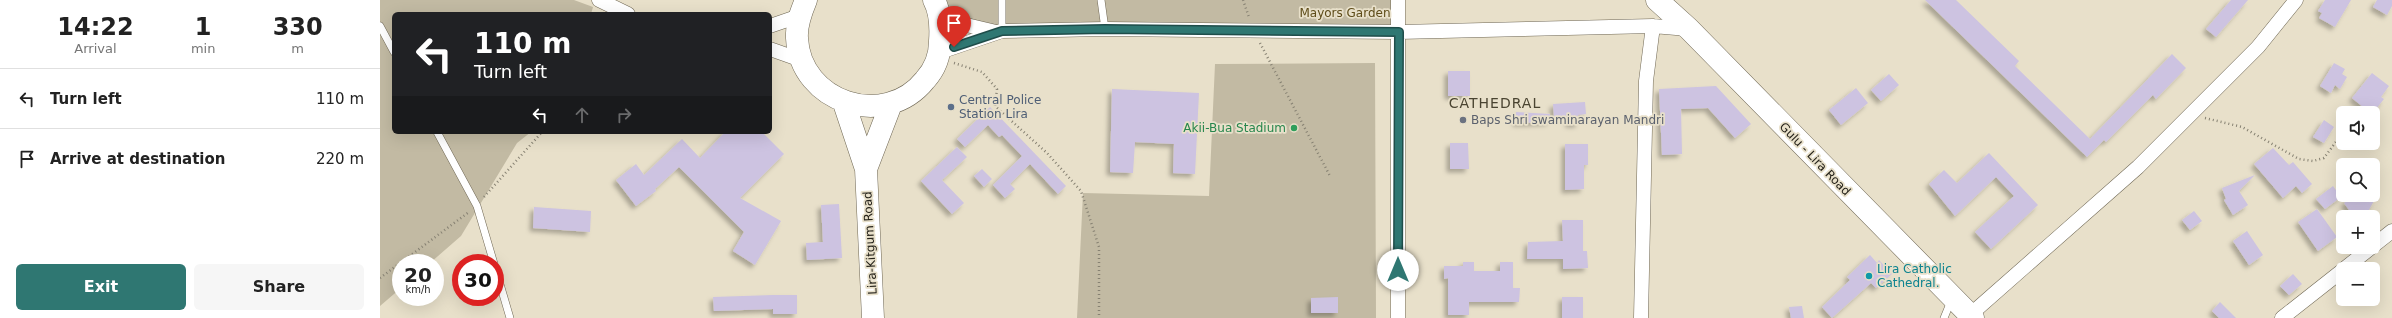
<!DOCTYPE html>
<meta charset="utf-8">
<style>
:root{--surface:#fff;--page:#f6f6f6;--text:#222;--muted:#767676;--line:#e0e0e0;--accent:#2f7772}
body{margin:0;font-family:"DejaVu Sans",sans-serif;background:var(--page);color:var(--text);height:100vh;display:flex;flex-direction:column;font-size:15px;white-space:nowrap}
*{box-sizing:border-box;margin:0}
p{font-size:13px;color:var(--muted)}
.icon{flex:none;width:22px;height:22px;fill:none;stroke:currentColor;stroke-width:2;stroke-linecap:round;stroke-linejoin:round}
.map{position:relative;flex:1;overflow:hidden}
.drawer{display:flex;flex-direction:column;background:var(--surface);width:380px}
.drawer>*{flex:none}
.hud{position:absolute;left:12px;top:12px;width:380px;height:122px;border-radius:6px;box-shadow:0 4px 16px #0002;background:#202124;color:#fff;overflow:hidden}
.controls{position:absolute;left:1956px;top:106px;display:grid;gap:8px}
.controls a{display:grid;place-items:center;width:44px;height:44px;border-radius:6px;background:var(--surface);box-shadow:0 4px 16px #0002;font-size:20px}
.speed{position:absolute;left:12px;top:254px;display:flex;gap:8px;font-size:20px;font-weight:700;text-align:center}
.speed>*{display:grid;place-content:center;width:52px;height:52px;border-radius:50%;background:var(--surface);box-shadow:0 4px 16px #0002;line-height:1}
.speed small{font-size:10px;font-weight:400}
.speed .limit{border:6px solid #d22;background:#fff;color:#111}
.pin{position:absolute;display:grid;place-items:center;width:34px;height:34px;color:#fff;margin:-41px -17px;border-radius:50% 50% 50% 0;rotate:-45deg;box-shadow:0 0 4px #0007}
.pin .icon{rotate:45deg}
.me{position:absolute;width:44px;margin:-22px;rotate:0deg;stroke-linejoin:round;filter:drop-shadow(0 0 3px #0008)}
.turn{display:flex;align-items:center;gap:14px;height:84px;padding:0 16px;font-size:18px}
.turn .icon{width:52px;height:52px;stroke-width:2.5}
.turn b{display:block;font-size:28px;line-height:34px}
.lanes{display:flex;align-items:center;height:38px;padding:0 16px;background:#0003;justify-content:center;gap:20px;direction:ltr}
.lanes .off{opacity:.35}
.eta{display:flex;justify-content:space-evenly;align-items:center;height:68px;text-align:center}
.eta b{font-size:24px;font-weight:800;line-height:28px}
.button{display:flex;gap:8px;margin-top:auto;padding:8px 16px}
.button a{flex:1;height:46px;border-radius:6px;background:var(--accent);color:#fff;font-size:16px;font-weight:800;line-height:46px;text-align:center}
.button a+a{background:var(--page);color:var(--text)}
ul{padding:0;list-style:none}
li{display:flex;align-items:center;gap:12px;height:60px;padding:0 16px;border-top:1px solid var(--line)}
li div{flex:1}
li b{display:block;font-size:15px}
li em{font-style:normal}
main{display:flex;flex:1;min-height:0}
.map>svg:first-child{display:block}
.green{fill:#c2baa3}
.building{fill:#cdc3e1;filter:url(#shadow)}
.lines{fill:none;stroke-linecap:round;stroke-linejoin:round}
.lane-casing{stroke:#6f6754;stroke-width:8}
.street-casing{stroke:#6f6754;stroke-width:15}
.primary-casing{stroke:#6f6754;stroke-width:23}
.path{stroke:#868172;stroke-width:2.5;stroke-dasharray:1 3;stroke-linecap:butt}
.lane{stroke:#fff;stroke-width:7}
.street{stroke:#fff;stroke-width:14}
.primary{stroke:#fff;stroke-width:22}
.route-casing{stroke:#1f4d4a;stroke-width:10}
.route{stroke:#2f7772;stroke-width:7}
.service-dot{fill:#5c6f8a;stroke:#e8e0ca;stroke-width:1.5}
.worship-dot{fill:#6b7280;stroke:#e8e0ca;stroke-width:1.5}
.leisure-dot{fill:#2e9e5b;stroke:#e8e0ca;stroke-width:1.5}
.culture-dot{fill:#0f9aa8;stroke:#e8e0ca;stroke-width:1.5}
.labels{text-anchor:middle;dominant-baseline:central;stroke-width:3.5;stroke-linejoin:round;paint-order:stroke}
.park-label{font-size:12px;fill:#5e4c19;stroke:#e8e0ca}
.service-label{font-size:12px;fill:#4e5e75;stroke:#e8e0ca;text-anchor:start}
.worship-label{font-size:12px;fill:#5b616d;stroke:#e8e0ca;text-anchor:start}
.leisure-label{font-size:12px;fill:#27864d;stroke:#e8e0ca;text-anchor:end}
.street-label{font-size:12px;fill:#26231b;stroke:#e8e0ca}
.culture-label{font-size:12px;fill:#0d838f;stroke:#e8e0ca;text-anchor:start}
.quarter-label{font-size:14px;letter-spacing:1px;fill:#4a4431;stroke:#e8e0ca}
</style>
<main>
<section class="drawer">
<div class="eta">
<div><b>14:22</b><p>Arrival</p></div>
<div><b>1</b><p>min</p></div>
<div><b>330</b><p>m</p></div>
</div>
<ul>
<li><svg class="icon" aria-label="left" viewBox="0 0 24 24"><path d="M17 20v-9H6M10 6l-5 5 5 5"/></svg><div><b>Turn left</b></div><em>110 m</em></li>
<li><svg class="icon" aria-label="arrive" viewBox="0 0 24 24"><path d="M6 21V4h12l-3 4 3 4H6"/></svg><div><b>Arrive at destination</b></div><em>220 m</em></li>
</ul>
<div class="button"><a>Exit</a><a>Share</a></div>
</section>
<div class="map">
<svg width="2012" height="318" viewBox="0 0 2012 318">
<defs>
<filter id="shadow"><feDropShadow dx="-3.5" dy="3.5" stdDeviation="2" flood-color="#0004"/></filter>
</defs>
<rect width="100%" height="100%" fill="#e8e0ca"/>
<path class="green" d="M0,0H194L213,7L211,14H14V132H151L137,143L81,236L50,263H21V288L0,306Z
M551,0H1015L1017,26L562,25Z
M995,63L996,318H697L703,193L829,196L835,64Z"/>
<path class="building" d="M1545,0H1576L1639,61L1635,66L1710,139L1792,54L1806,68L1776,99L1773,95L1726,142L1724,140L1707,157Z
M1851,0H1868L1836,37L1826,29Z
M1945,0H1971L1955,27L1939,18L1942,13L1938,11Z
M1997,0H2012V6L2007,15L1993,7Z
M1954,63L1965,69L1962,74L1967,77L1960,89L1955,85L1951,93L1940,86Z
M1068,71H1090V96H1068Z
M1992,73L2009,86L2001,97L2004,99L1996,109L1993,106L1989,112L1972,98Z
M1509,74L1519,85L1501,101L1491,90Z
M1336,86L1371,124L1355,138L1328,108L1301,109L1302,154L1282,155L1279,89Z
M1476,88L1488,103L1461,125L1449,110Z
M732,89L819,93L815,174L793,173L794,144L755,142L753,173L730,172Z
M1205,102L1206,114L1198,115L1199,124H1189L1188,116L1174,117L1173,104Z
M610,107L686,186L678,194L650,164L630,184L635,189L625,198L613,185L642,156L622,135L619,137L608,125L585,147L577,139Z
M1136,112L1170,114V122L1136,123Z
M1944,120L1954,127L1944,143L1933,137Z
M345,132H382L404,154L360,198L401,221L375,265L353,251L364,232L299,167L275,189L276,191L256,206L236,180L256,164L264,175L302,139L320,158Z
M1070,143H1088L1089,169H1070Z
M1185,144H1208V165H1204V189L1185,190Z
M577,147L587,157L562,180L584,203L572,214L541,181Z
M1893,148L1909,165L1913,162L1932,184L1922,193L1916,186L1903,198L1874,164Z
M1609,153L1658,205L1611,249L1595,232L1634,196L1616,177L1575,216L1549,184L1564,170L1577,183Z
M602,169L612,179L604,187L594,176Z
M1875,175L1859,191L1868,205L1853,215L1844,200L1846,199L1842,188Z
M1953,186L1961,197L1945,209L1936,199Z
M1973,197L1977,202L1995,199L1985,217H1974L1964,203Z
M459,204L462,258L427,260L426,243L443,242L441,205Z
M154,207L211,211L210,232L153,228Z
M1937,209L1957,237L1938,251L1918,222Z
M1814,211L1822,221L1810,230L1802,220Z
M1182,220H1203V251H1207L1208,268L1183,269V259H1147L1148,242L1183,241Z
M1867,231L1883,255L1869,265L1853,241Z
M1490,255L1497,263L1499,260L1512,274L1496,288L1491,283L1452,318L1442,307L1470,280L1467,277Z
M1083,262H1094V271H1120V262H1133V288H1140L1139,302H1089V315H1068V278L1064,279V266H1083Z
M1913,274L1922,284L1909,295L1900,286Z
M393,295H417V314H393V309L334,311L333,297Z
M958,297V313H931V298Z
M1182,297H1203V318H1182Z
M1840,302L1856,318H1839L1832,311Z
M1422,306L1424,318H1411L1409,307Z"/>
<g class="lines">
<g class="lane-casing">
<path id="lane" d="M721,0L725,29
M0,26L14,52
M622,31V0
M57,132L97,206L130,318
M1564,318L1571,301"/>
</g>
<g class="street-casing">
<path id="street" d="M219,0L248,14
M1018,0V318
M561,19L616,32
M390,26L419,16
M390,49L421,60
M560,52L622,31L725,29L1019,32L1273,26L1308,29
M1964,269L2012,231
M1590,315L1758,167L1878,47L1916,0
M1261,318L1266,81L1273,26
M1902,318L1963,270"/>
</g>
<g class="primary-casing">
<path id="primary" d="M426,0C421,12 416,25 417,38C420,103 505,130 545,80C555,69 560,57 560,41C561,27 561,13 554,0
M1277,0L1309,29L1593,318
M464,103L486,169L493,318
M486,169L511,104"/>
</g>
<path class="path" d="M863,0L869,17
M880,43L950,176
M574,63L602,72L617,89L615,106L667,153L701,191L719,247V318
M1825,118L1862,127L1919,159L1933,161L1944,158L1958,139
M104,197L162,132
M0,278L89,212"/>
<use href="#lane" class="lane"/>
<use href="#street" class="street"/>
<use href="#primary" class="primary"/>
</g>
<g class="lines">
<g class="route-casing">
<path id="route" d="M574,47L622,31L725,29L1019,32L1018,270"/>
</g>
<use href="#route" class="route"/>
</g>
<circle class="service-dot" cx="571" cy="107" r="4"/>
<circle class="worship-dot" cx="1083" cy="120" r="4"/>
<circle class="leisure-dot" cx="914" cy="128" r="4"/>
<circle class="culture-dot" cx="1489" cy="276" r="4"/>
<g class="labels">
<g class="park-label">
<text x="965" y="13">Mayors Garden</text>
</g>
<g class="service-label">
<text x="579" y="100">Central Police<tspan x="579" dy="14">Station Lira</tspan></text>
</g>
<g class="worship-label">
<text x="1091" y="120">Baps Shri swaminarayan Mandri</text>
</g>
<g class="leisure-label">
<text x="906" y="128">Akii-Bua Stadium</text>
</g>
<g class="street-label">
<text transform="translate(1435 159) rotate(46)">Gulu - Lira Road</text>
<text transform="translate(490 243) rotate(-93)">Lira-Kitgum Road</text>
</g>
<g class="culture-label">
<text x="1497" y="269">Lira Catholic<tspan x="1497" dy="14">Cathedral.</tspan></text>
</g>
<g class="quarter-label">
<text x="1115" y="103">CATHEDRAL</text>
</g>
</g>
</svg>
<div class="controls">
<a><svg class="icon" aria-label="sound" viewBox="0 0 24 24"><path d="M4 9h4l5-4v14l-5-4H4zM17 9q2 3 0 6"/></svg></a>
<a><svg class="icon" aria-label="search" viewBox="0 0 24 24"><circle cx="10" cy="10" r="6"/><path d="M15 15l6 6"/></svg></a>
<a>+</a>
<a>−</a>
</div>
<div class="speed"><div>20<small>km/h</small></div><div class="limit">30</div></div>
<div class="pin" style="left:574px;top:47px;background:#d93025"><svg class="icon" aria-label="arrive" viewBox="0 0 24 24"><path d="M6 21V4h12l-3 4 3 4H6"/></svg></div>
<svg class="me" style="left:1018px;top:270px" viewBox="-20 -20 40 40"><circle r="19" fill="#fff"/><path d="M0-13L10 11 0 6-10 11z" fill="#2f7772"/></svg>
<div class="hud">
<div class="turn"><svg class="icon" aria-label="left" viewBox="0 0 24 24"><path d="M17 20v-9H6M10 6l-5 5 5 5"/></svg><div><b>110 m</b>Turn left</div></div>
<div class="lanes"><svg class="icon" aria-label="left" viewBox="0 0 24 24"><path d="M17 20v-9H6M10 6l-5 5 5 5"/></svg><svg class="icon off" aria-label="ahead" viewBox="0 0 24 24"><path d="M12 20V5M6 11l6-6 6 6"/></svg><svg class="icon off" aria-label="right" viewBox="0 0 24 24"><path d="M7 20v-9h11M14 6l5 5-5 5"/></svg></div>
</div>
</div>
</main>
